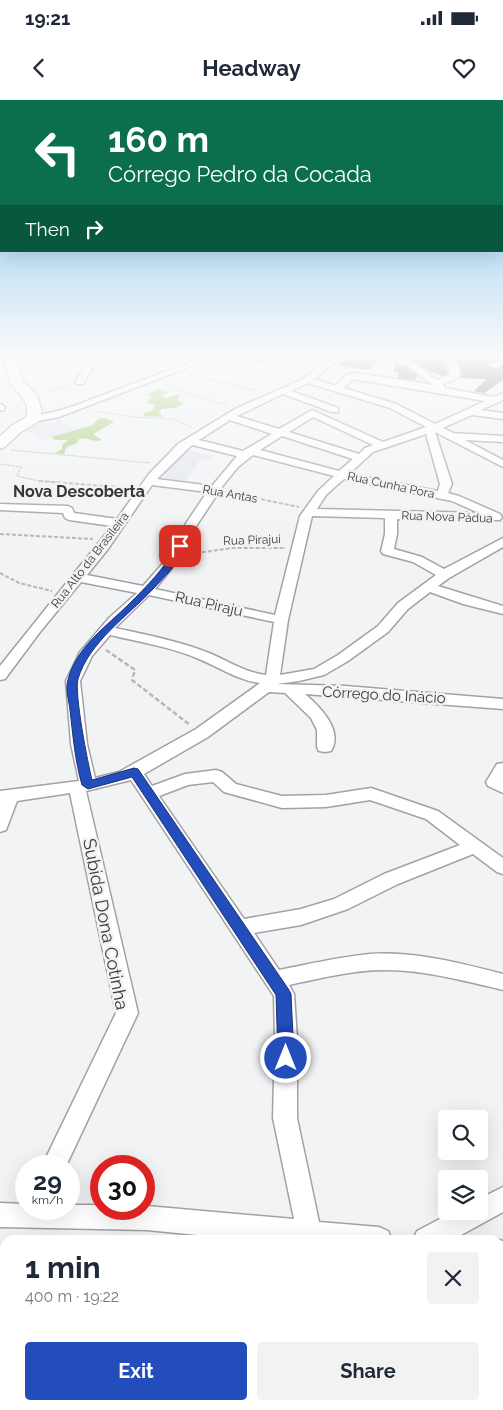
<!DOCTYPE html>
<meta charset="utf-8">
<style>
:root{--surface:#fff;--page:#f2f2f3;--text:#1f2937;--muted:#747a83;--accent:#244dbc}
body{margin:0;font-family:Raleway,sans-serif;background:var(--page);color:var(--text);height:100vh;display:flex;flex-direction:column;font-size:19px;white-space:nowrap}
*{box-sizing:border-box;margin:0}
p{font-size:16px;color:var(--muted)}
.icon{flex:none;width:28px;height:28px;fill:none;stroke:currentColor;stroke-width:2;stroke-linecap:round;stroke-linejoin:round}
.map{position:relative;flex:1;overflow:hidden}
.sheet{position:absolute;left:0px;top:1135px;width:504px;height:175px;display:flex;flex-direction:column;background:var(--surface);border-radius:15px 15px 0 0;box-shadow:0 5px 20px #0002}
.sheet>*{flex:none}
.top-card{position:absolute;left:0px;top:0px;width:504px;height:152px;box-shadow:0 5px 20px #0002;background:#0b6e4f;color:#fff;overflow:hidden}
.controls{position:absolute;left:438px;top:1010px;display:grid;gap:10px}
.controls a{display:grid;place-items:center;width:50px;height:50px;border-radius:5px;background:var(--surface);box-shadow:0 5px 20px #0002;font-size:25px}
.speed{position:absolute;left:15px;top:1055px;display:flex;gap:10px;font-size:25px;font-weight:700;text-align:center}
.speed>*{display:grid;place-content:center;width:65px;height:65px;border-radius:50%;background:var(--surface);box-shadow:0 5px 20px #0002;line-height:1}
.speed small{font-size:12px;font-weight:400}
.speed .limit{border:8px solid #d22;background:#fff;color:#111}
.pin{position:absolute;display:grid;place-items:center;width:42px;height:42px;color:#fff;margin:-21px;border-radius:10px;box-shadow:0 2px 8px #0006}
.me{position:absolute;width:55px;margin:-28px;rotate:0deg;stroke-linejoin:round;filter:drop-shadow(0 0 4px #0008)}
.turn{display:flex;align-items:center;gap:18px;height:105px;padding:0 25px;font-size:22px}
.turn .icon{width:65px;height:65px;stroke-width:2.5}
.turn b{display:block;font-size:35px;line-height:42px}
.then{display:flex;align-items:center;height:48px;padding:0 25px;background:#0003;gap:10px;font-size:19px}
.round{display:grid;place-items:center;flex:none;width:52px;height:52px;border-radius:5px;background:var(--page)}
.headline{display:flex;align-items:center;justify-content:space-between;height:85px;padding:0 25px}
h1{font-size:30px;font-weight:700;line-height:38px}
.primary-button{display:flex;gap:10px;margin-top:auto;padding:10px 25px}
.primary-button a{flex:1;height:58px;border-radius:5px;background:var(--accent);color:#fff;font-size:20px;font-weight:700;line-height:58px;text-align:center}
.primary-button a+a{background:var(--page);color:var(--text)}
.status{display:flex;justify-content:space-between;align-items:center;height:35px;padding:0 25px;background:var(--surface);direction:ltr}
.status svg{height:14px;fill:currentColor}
header{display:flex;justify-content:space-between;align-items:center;height:65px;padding:0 25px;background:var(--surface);font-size:22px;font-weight:700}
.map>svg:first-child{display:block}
.built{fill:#e3e6ef}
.green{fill:#a9cf7e}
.building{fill:#666566}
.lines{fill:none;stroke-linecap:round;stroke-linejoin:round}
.street-casing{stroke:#a2a2a4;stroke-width:3}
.secondary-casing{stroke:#a2a2a4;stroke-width:2}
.path-far2{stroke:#b6b7b8;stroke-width:1;stroke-dasharray:3 1;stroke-linecap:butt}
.path-far1{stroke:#b6b7b8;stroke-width:2;stroke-dasharray:4 2;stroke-linecap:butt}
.path{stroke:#b6b7b8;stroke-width:2.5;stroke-dasharray:5 2.5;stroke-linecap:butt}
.street{fill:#fff;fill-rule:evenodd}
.secondary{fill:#fff;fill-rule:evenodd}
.route{fill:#244dbc;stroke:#17327a}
.labels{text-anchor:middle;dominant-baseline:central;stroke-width:5;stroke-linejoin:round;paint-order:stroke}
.far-street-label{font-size:12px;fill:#3c3c3d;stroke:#f2f3f4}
.street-label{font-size:15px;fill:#3c3c3d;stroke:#f2f3f4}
.far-district-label{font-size:16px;font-weight:bold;fill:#363638;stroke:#f2f3f4}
.near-street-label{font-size:18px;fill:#3c3c3d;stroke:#f2f3f4}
</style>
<div class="status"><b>19:21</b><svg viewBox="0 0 49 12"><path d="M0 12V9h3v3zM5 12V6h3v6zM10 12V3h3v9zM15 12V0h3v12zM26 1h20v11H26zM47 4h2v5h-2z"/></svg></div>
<header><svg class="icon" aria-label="back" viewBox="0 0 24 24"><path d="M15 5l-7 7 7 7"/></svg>Headway<svg class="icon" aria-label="heart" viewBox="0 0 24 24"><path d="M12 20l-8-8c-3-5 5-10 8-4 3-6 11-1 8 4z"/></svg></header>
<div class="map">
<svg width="503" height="1310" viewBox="0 0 503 1310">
<rect width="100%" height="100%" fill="#f2f3f4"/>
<path class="built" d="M58,320L75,329L45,340L24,330L43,321L50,323Z
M186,350L212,356L208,361L200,360L186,381L162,377Z"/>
<path class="green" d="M242,257H305L300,260L273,258L264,264L239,259Z
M159,289L169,292L161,296L166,298L180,294L177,300L183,303L176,308L162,309L159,312L163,317L145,316L143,313L152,311L155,304L146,303L152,296L147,294Z
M105,318L114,322L93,334L102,340C93,343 88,337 79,339L77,343L67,347L64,354L54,353L62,349V345L68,340H55L51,337L93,325L98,319Z"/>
<path class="building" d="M348,257H375L378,259L369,270L338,266Z
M402,257H442L448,274L443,276L428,271L417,263Z
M454,257H503V259L488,265L498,269L503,264V280L484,293L474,291L487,279L460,278L462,275L459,263Z
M395,264L406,267L417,275L416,280L397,278L399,272H394Z"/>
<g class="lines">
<g class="street-casing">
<path id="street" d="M91,257H99L83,284H77L75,282Z
M204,257H215L59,317L33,322L28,319L29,317L54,312L74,306Z
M333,257H342L314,279L335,286L347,275L355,273L433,285L407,265L377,257C406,255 415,263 437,280L450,275L448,264L444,261V257H452V260L457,263L460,275L456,279L443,284L445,288L494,297L503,293V300L481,310L503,313V319L472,315L443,328L453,333L503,336V342L465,340L503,360V367L435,332L452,384L448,393L459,396L500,414L502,417L500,420L397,419V434L394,449L422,457L444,469L503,438V447L449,478L438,486L503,506V514L463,504L430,492L408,509L388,532L348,561L324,575L299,581L277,584L345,586L503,599V609L305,594C319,606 344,630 331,651L325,652L319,651L317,647V630L311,618L285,593L269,592L208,637L144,674L152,686L185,674L216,670L222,672L236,684L282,696L326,695L371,688L438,711L503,758V774L497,772L473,754L398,784L348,809L301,825L254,833L279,870C309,864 339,857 370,854C415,851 460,863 503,874V890C465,881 425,870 385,870C353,870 321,878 289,885L294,894L297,939V1018L319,1122L379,1127L388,1131L392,1140H247L147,1130L0,1127V1103L26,1104V1109H69V1105H101V1109H144V1106H147L294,1119L273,1018L275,939L274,896L131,680L86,691L138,913L66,1066H42L116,913L70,693L17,701L6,730L0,732V691L79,681L71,644L66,581L80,552L109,518L137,493L81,482L40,532L5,579L0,580V566L112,426L69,420L65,418L63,413L0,410V404L68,406L72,408L74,413L117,419L149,374L178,344L235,309L303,279ZM353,279L485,301L435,324L396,304L344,288ZM308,283L390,308L426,327L383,342L312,310L279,329L237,316L283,294L332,312H338V308L291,291ZM313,317L373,345L365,348L359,354L289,332ZM230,320L272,334L243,351L199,340ZM426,334L440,384L438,391L349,374L373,352ZM282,336L353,359L339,371L260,350ZM192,345L237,356L212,386L157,379ZM253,355L334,376L318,391L300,416L275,515L155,489L184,453L189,437L224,384L238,367ZM344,379L452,401L479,413L317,409L326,395ZM152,385L207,392L177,437L172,453L143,486L87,475L108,449ZM312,416L385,418V434L381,451L383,454L413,462L436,475L398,503L378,526L338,555L314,569L280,575L288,520ZM149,495L274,522L266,575C243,572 229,561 209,553C179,541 147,535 115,528ZM110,535C140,542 171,547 199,559C221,568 237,580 260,583L196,629L119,672L95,678L87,644L80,581L92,556ZM213,682L224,692L282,708L326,707L370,700L426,719L460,745L384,774L334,799L301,809L244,819L159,696L188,685Z
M0,304L4,306V310L0,311Z
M503,663V693L488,686L486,682L497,664Z
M503,1087V1112L452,1140H413L417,1131L455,1111H479V1099Z
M499,1140L503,1141V1167L499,1166Z"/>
</g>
<g class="secondary-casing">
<path id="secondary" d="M3,257H15L23,280L37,295L42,311L38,322L21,332L5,347L0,349V336L11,326L26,317C31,300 16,294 10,281C7,274 5,264 3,257Z"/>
</g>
<path class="path-far2" d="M164,257L175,260
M220,257C242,263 267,262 288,271L281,277L284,279
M24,267L54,264L78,266
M188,274L258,291
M163,284L228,306
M44,292L70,285
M95,311L133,317L173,319L192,327
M11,350L150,363
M0,364L21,367L17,376L39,381L61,382"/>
<path class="path-far1" d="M39,381L130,388
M226,392L299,407
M0,434L93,439
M190,454L232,448H286
M0,473L19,483L52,491"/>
<path class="path" d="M106,550L135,570L132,580L190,625"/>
<use href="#street" class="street"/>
<use href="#secondary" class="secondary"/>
</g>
<linearGradient id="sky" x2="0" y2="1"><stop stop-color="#70baf0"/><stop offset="0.58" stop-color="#f9fafa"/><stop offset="1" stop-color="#f9fafa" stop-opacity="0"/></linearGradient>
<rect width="503" height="440" fill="url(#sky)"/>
<path class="route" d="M180,444L184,446C180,463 164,477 153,489C128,516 89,542 78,579C74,593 88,664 92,680L134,668L138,669L289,890L291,894L294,958L291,963L286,965L281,963L278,958L276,895L132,677L88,689L82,685C75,661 73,636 70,610C69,601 65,589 68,580C76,547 107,526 129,504C147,486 166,467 177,445Z"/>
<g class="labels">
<g class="far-street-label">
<text transform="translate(391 385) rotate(12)">Rua Cunha Pora</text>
<text transform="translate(230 394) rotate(10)">Rua Antas</text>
<text transform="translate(447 417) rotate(2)">Rua Nova Pádua</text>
<text transform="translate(252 440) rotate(-2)">Rua Pirajui</text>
<text transform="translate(90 460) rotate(-52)">Rua Alto da Brasileira</text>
</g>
<g class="street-label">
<text transform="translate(209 504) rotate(13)">Rua Piraju</text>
<text transform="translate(384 595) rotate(3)">Córrego do Inácio</text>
</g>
<g class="far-district-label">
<text x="79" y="391">Nova Descoberta</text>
</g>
<g class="near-street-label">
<text transform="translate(106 824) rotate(79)">Subida Dona Cotinha</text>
</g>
</g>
</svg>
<div class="controls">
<a><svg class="icon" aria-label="search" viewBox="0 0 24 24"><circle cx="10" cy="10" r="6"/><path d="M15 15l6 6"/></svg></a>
<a><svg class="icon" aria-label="layers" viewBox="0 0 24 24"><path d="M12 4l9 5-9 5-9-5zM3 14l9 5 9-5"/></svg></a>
</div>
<div class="speed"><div>29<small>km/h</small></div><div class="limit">30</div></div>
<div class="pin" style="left:180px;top:446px;background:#d93025"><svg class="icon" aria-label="arrive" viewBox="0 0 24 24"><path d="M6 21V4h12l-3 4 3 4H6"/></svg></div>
<svg class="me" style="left:286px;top:958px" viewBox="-20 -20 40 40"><circle r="17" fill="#244dbc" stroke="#fff" stroke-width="3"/><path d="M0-11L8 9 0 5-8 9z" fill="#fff"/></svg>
<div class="top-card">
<div class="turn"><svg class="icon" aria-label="left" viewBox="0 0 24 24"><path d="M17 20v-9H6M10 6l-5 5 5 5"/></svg><div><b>160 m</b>Córrego Pedro da Cocada</div></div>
<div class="then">Then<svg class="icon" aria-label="right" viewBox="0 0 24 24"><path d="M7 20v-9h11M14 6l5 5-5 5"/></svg></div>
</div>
<section class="sheet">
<div class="headline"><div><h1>1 min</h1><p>400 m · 19:22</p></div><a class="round"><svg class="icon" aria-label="close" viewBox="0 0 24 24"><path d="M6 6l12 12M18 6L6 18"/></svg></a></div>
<div class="primary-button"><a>Exit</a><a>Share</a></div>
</section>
</div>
